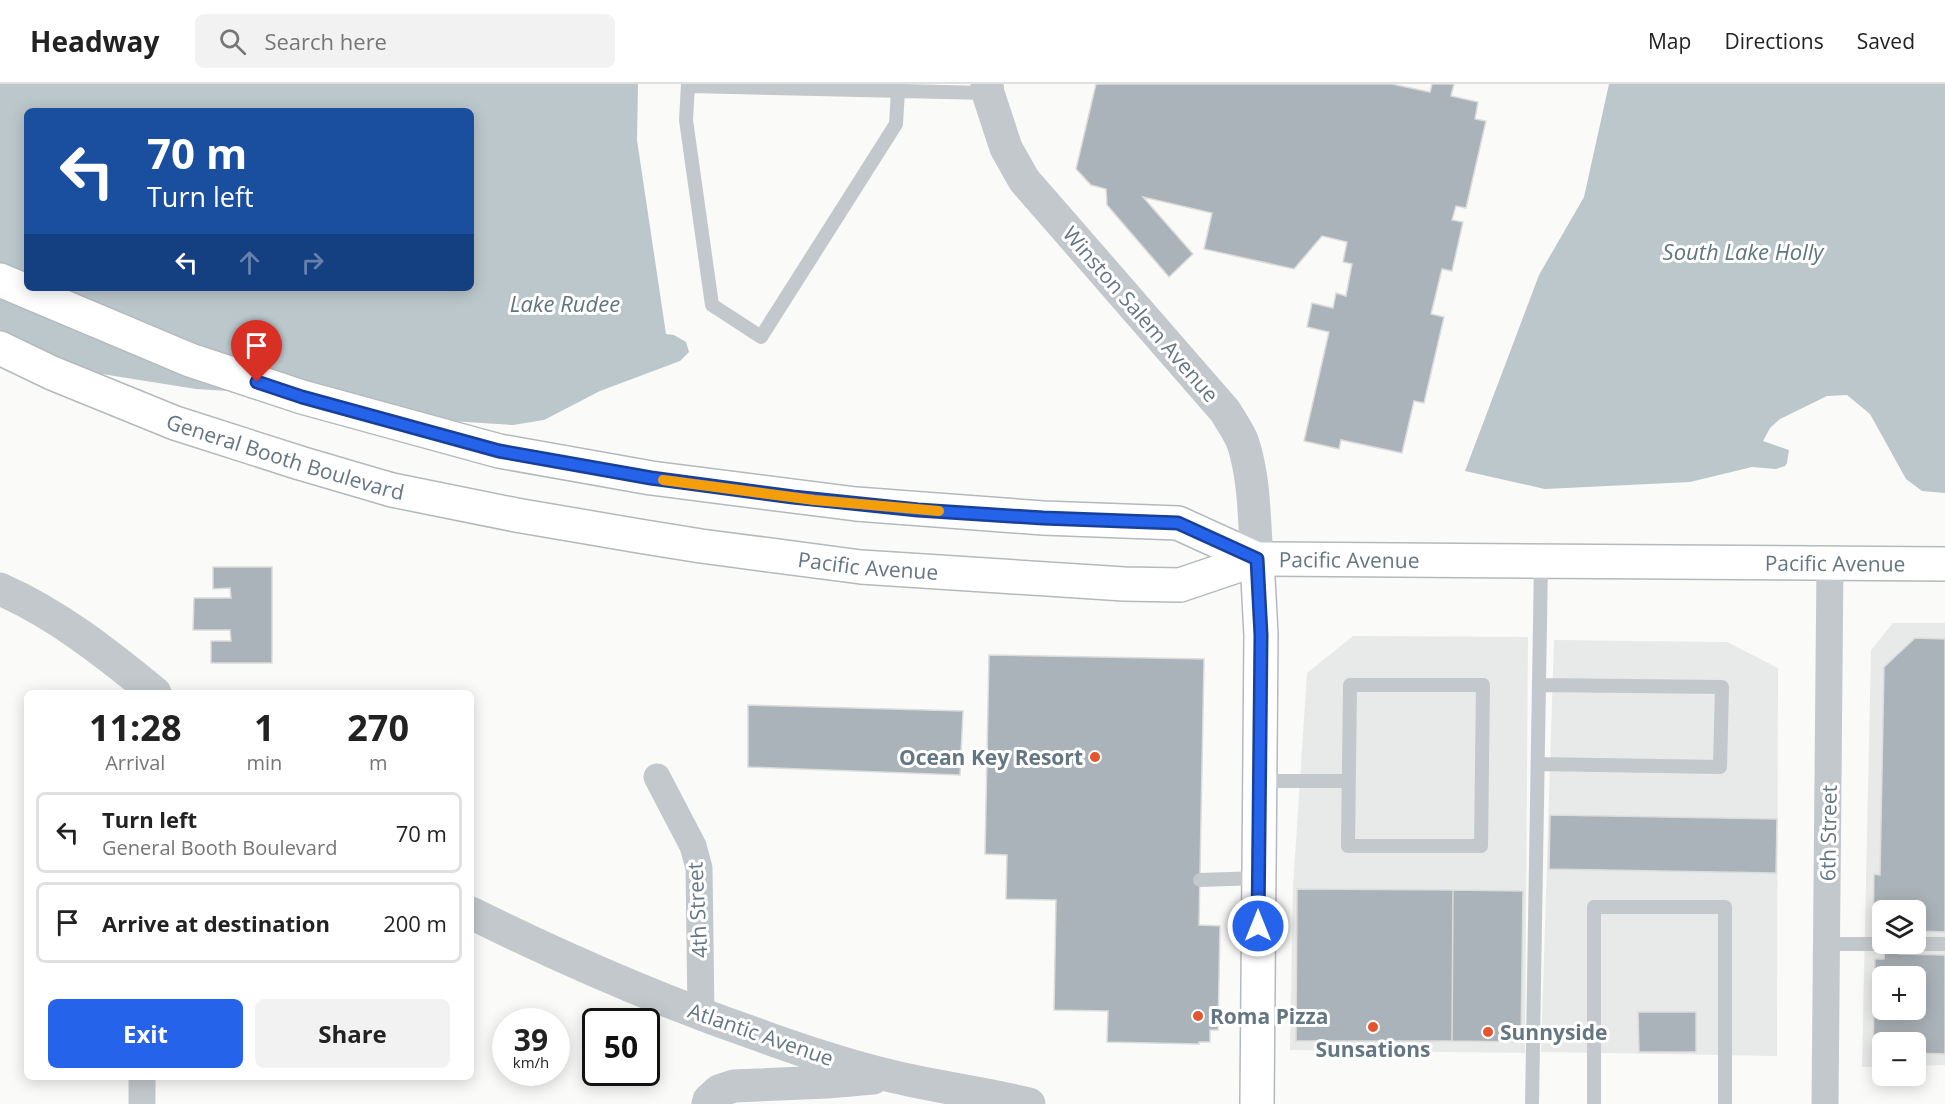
<!DOCTYPE html>
<meta charset="utf-8">
<style>
:root{--surface:#fff;--page:#f2f2f2;--text:#222;--muted:#767676;--line:#e0e0e0;--accent:#2563eb}
body{margin:0;font-family:"Open Sans",sans-serif;background:var(--page);color:var(--text);height:100vh;display:flex;flex-direction:column;font-size:22px;white-space:nowrap}
*{box-sizing:border-box;margin:0}
p{font-size:20px;color:var(--muted)}
.icon{flex:none;width:33px;height:33px;fill:none;stroke:currentColor;stroke-width:2;stroke-linecap:round;stroke-linejoin:round}
.map{position:relative;flex:1;overflow:hidden}
.side{position:absolute;left:24px;top:606px;width:450px;height:390px;display:flex;flex-direction:column;background:var(--surface);border-radius:9px;box-shadow:0 3px 15px #0003}
.side>*{flex:none}
.hud{position:absolute;left:24px;top:24px;width:450px;height:183px;border-radius:9px;box-shadow:0 3px 15px #0003;background:#1a4fa0;color:#fff;overflow:hidden}
.tools{position:absolute;left:1872px;top:816px;display:grid;gap:12px}
.tools a{display:grid;place-items:center;width:54px;height:54px;border-radius:9px;background:var(--surface);box-shadow:0 3px 15px #0003;font-size:30px}
.speed{position:absolute;left:492px;top:924px;display:flex;gap:12px;font-size:30px;font-weight:700;text-align:center}
.speed>*{display:grid;place-content:center;width:78px;height:78px;border-radius:50%;background:var(--surface);box-shadow:0 3px 15px #0003;line-height:1}
.speed small{font-size:15px;font-weight:400}
.speed .limit{border:3px solid #111;border-radius:9px;background:#fff;color:#111}
.pin{position:absolute;display:grid;place-items:center;width:51px;height:51px;color:#fff;margin:-62px -26px;border-radius:50% 50% 50% 0;rotate:-45deg;box-shadow:0 0 6px #0007}
.pin .icon{rotate:45deg}
.me{position:absolute;width:66px;margin:-33px;rotate:0deg;stroke-linejoin:round;filter:drop-shadow(0 0 4px #0008)}
.turn{display:flex;align-items:center;gap:21px;height:126px;padding:0 24px;font-size:27px}
.turn .icon{width:78px;height:78px;stroke-width:2.5}
.turn b{display:block;font-size:42px;line-height:51px}
.lanes{display:flex;align-items:center;height:57px;padding:0 24px;background:#0003;justify-content:center;gap:30px;direction:ltr}
.lanes .off{opacity:.35}
.eta{display:flex;justify-content:space-evenly;align-items:center;height:102px;text-align:center}
.eta b{font-size:36px;font-weight:700;line-height:42px}
.cta{display:flex;gap:12px;margin-top:auto;padding:12px 24px}
.cta a{flex:1;height:69px;border-radius:9px;background:var(--accent);color:#fff;font-size:24px;font-weight:700;line-height:69px;text-align:center}
.cta a+a{background:var(--page);color:var(--text)}
ul{padding:0;list-style:none}
li{display:flex;align-items:center;gap:18px;height:81px;margin:0 12px 9px;padding:0 12px;border:3px solid var(--line);border-radius:9px}
li div{flex:1}
li b{display:block;font-size:22px}
li em{font-style:normal}
header{display:flex;align-items:center;gap:36px;box-sizing:border-box;height:84px;padding:0 30px;background:var(--surface);border-bottom:2px solid var(--line)}
header strong{font-size:28px}
nav{display:flex;gap:33px;margin-inline-start:auto;font-size:21px}
.search{width:420px;height:54px;background:var(--page);display:flex;align-items:center;gap:15px;box-sizing:border-box;padding:0 21px;border-radius:9px;color:var(--muted);font-size:22px}
.map>svg:first-child{display:block}
.built{fill:#e8e9e9;fill-rule:evenodd}
.water{fill:#bbc7cb;fill-rule:evenodd}
.building{fill:#aab3b9;stroke:#dcdcda;stroke-width:1.5;fill-rule:evenodd}
.lines{fill:none;stroke-linecap:round;stroke-linejoin:round}
.secondary-casing{stroke:#b3babf;stroke-width:36}
.trunk-casing{stroke:#b4b9bd;stroke-width:36}
.service{stroke:#c3c8cc;stroke-width:14}
.minor{stroke:#c3c8cc;stroke-width:27}
.tertiary{stroke:#c3c8cc;stroke-width:33}
.secondary{stroke:#fff;stroke-width:33}
.trunk{stroke:#fff;stroke-width:33}
.route-casing{stroke:#184099;stroke-width:15}
.route{stroke:#2563eb;stroke-width:10}
.slow{stroke:#f59e0b;stroke-width:10}
.poi-dot{fill:#e4572e;stroke:#fff;stroke-width:2}
.labels{text-anchor:middle;dominant-baseline:central;stroke-width:6;stroke-linejoin:round;paint-order:stroke}
.street-label{font-size:21px;fill:#657683;stroke:#fff}
.poi-label{font-size:21px;font-weight:bold;fill:#657683;stroke:#fff;text-anchor:start}
.water-label{font-size:22px;font-style:italic;fill:#60757c;stroke:#fff}
</style>
<header>
<strong>Headway</strong>
<div class="search"><svg class="icon" aria-label="search" viewBox="0 0 24 24"><circle cx="10" cy="10" r="6"/><path d="M15 15l6 6"/></svg>Search here</div>
<nav><a>Map</a><a>Directions</a><a>Saved</a></nav>
</header>
<div class="map">
<svg width="1945" height="1020" viewBox="0 0 1945 1020">
<rect width="100%" height="100%" fill="#fafaf8"/>
<path class="built" d="M1893,539H1945V981L1916,982V958H1882V983H1862L1871,566ZM1882,826H1916V860H1882ZM1882,892H1916V926H1882Z
M1353,552L1528,553L1525,969L1290,966L1293,803L1307,589Z
M1554,556L1727,558L1778,584L1777,972L1541,968Z"/>
<path class="water" d="M0,0H638L637,56L666,250L674,251L686,258L689,268L680,277L600,307L544,336L513,341L450,337L278,310L196,305L39,280H0ZM27,27H471V204H27Z
M1609,0H1945V409L1922,407L1906,395L1870,330L1847,311L1827,312L1780,335L1770,344L1763,357L1789,366L1787,379L1785,382L1776,385L1752,383L1690,398L1545,405L1465,387L1539,191L1584,113Z"/>
<path class="building" d="M1096,0H1392L1430,8L1432,0H1454L1451,12L1478,18L1475,35L1486,37L1466,124L1456,122L1452,136L1463,138L1452,187L1442,185L1431,230L1444,233L1424,319L1414,317L1402,369L1341,356L1339,365L1304,357L1329,248L1307,243L1312,219L1333,224L1336,209L1346,212L1352,180L1343,178L1347,158L1322,152L1294,185L1204,165L1212,129L1143,113L1193,170L1169,193L1107,121L1106,105L1091,101L1076,85Z
M213,483H272V579H211V557H231L230,546H193L194,514H231L230,504L213,505Z
M1915,554L1945,555V848L1916,847V826H1882V847L1873,846L1874,790L1880,791L1884,583Z
M989,571L1204,575L1199,841L1220,842L1218,946H1210V958H1199V960L1107,958L1108,927L1054,926L1056,816L1006,815L1007,771L985,770Z
M748,621L963,627L960,691L748,683Z
M1550,731L1777,735L1776,789L1549,785Z
M1297,805L1453,806L1452,957H1296Z
M1453,806L1523,807L1521,958L1452,957Z
M1885,860H1899V870L1945,871V970L1916,969V958H1882V969L1873,968L1875,875H1884ZM1882,892H1916V926H1882Z
M1638,928H1696V968H1639Z"/>
<g class="lines">
<g class="secondary-casing">
<path id="secondary" d="M1257,475L1261,551L1257,1020"/>
</g>
<g class="trunk-casing">
<g id="trunk">
<path d="M0,196L190,276L302,313L499,367L651,394L856,420L1043,434L1178,439L1257,475"/>
<path id="s1" d="M0,264L52,289L175,339L300,379L392,406L516,431L639,452L701,462L861,483L1124,500L1180,501L1257,475L1945,480"/>
</g>
</g>
<path class="service" d="M688,0L686,36L712,221L761,253L896,40L898,7
M688,2L988,9
M1350,601H1483L1481,762H1348Z
M1538,680L1720,683L1722,603L1540,601
M1260,697H1349
M1200,796L1259,794
M1827,860H1885
M1899,860H1945
M1532,1020L1541,478
M1594,1020V823H1725V1020"/>
<path class="minor" d="M657,693L693,762L699,784L701,931
M142,1020V993
M1825,1020L1830,479"/>
<path class="tertiary" d="M987,0L988,9L1006,64L1024,96L1225,327C1231,337 1239,348 1243,359C1255,396 1254,437 1257,475
M0,505C57,530 106,569 155,609
M471,829C564,875 658,916 756,950C800,966 845,981 891,992C937,1003 983,1009 1029,1020
M708,1020L709,1016L719,1007L734,1002L827,998L873,994"/>
<use href="#secondary" class="secondary"/>
<use href="#trunk" class="trunk"/>
</g>
<g class="lines">
<g class="route-casing">
<path id="route" d="M257,298L302,313L499,367L651,394L793,413L918,426L1043,434L1178,439L1257,475L1261,551L1258,842"/>
</g>
<use href="#route" class="route"/>
<path class="slow" d="M663,396L814,416L939,427"/>
</g>
<g class="poi-dot">
<circle cx="1095" cy="673" r="6"/>
<circle cx="1198" cy="932" r="6"/>
<circle cx="1373" cy="943" r="6"/>
<circle cx="1488" cy="948" r="6"/>
</g>
<g class="labels">
<g class="street-label">
<text transform="translate(1141 230) rotate(49)">Winston Salem Avenue</text>
<text stroke="none"><textPath href="#s1" startOffset="306">General Booth Boulevard</textPath></text>
<text stroke="none"><textPath href="#s1" startOffset="1386">Pacific Avenue</textPath></text>
<text stroke="none"><textPath href="#s1" startOffset="1872">Pacific Avenue</textPath></text>
<text stroke="none"><textPath href="#s1" startOffset="900">Pacific Avenue</textPath></text>
<text transform="translate(1828 749) rotate(-89)">6th Street</text>
<text transform="translate(697 826) rotate(-93)">4th Street</text>
<text transform="translate(761 950) rotate(19)">Atlantic Avenue</text>
</g>
<g class="poi-label">
<text x="1083" y="673" text-anchor="end">Ocean Key Resort</text>
<text x="1210" y="932">Roma Pizza</text>
<text x="1500" y="948">Sunnyside</text>
<text x="1373" y="965" text-anchor="middle">Sunsations</text>
</g>
<g class="water-label">
<text x="1743" y="167">South Lake Holly</text>
<text x="565" y="219">Lake Rudee</text>
</g>
</g>
</svg>
<div class="tools">
<a><svg class="icon" aria-label="layers" viewBox="0 0 24 24"><path d="M12 4l9 5-9 5-9-5zM3 14l9 5 9-5"/></svg></a>
<a>+</a>
<a>−</a>
</div>
<div class="speed"><div>39<small>km/h</small></div><div class="limit">50</div></div>
<div class="pin" style="left:257px;top:298px;background:#d93025"><svg class="icon" aria-label="arrive" viewBox="0 0 24 24"><path d="M6 21V4h12l-3 4 3 4H6"/></svg></div>
<svg class="me" style="left:1258px;top:842px" viewBox="-20 -20 40 40"><circle r="17" fill="#2563eb" stroke="#fff" stroke-width="3"/><path d="M0-11L8 9 0 5-8 9z" fill="#fff"/></svg>
<div class="hud">
<div class="turn"><svg class="icon" aria-label="left" viewBox="0 0 24 24"><path d="M17 20v-9H6M10 6l-5 5 5 5"/></svg><div><b>70 m</b>Turn left</div></div>
<div class="lanes"><svg class="icon" aria-label="left" viewBox="0 0 24 24"><path d="M17 20v-9H6M10 6l-5 5 5 5"/></svg><svg class="icon off" aria-label="ahead" viewBox="0 0 24 24"><path d="M12 20V5M6 11l6-6 6 6"/></svg><svg class="icon off" aria-label="right" viewBox="0 0 24 24"><path d="M7 20v-9h11M14 6l5 5-5 5"/></svg></div>
</div>
<section class="side">
<div class="eta">
<div><b>11:28</b><p>Arrival</p></div>
<div><b>1</b><p>min</p></div>
<div><b>270</b><p>m</p></div>
</div>
<ul>
<li><svg class="icon" aria-label="left" viewBox="0 0 24 24"><path d="M17 20v-9H6M10 6l-5 5 5 5"/></svg><div><b>Turn left</b><p>General Booth Boulevard</p></div><em>70 m</em></li>
<li><svg class="icon" aria-label="arrive" viewBox="0 0 24 24"><path d="M6 21V4h12l-3 4 3 4H6"/></svg><div><b>Arrive at destination</b></div><em>200 m</em></li>
</ul>
<div class="cta"><a>Exit</a><a>Share</a></div>
</section>
</div>
